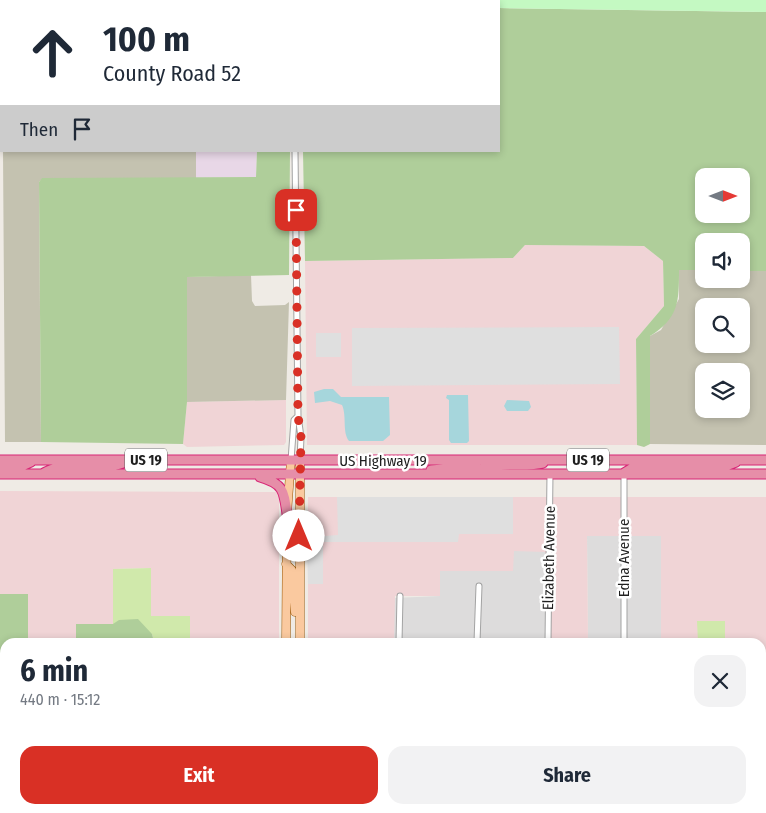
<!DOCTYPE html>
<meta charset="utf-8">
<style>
:root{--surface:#fff;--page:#f2f2f3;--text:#1f2937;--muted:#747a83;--accent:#d93025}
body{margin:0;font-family:"Fira Sans Condensed",sans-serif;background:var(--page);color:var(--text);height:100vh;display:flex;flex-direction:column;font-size:19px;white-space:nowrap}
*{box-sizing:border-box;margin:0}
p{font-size:16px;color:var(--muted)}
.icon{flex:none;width:28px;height:28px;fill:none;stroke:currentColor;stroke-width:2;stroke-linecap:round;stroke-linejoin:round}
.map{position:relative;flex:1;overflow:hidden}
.details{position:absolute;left:0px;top:638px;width:766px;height:176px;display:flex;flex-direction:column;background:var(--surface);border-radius:15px 15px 0 0;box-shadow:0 2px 8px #0003}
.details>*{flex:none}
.top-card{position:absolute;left:0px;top:0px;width:500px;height:152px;box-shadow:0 2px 8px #0003;background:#fff;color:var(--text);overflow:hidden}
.needle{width:32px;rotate:90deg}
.tools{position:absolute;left:695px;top:168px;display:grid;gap:10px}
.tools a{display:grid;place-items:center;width:55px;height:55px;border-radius:10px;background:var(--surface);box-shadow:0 2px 8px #0003;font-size:25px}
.pin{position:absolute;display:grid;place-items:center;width:42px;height:42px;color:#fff;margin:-21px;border-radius:10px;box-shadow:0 2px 8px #0006}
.me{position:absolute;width:55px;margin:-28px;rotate:0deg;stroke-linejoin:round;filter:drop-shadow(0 0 4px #0008)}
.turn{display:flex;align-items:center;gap:18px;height:105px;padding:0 20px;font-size:22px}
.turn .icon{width:65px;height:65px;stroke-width:2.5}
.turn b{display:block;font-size:35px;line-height:42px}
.then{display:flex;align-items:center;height:48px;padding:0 20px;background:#0003;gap:10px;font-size:19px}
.round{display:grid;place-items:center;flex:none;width:52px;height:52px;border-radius:15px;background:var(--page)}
.overview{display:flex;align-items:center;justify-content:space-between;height:85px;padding:0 20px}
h1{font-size:30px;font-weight:700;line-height:38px}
.button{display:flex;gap:10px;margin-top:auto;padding:10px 20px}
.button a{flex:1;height:58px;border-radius:15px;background:var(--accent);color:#fff;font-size:20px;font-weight:700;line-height:58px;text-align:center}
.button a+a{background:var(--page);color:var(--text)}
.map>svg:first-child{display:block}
.residential{fill:#dddcdc}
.commercial{fill:#f0d4d6}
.industrial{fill:#e8d7e7}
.construction{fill:#c4c2b0;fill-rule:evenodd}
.grass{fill:#d0e9ab}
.forest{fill:#afce9a;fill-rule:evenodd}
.park{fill:#c4f9c2}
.parking{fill:#dfdfdf}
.water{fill:#a6d6dc}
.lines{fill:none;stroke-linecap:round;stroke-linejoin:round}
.street-casing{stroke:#a3a3a3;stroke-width:7}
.primary-casing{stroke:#975502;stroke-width:9}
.highway-casing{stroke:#d82777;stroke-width:11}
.street{stroke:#fff;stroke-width:5}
.primary{stroke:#fac99f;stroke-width:8}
.highway{stroke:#e68ea8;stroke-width:9}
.route{stroke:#d93025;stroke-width:9;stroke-dasharray:0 16.2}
.labels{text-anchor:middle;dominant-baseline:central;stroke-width:5;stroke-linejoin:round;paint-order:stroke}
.shield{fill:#fff;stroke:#626262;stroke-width:1}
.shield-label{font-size:14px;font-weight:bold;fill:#1f1f1f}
.street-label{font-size:15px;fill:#1f1f1f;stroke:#fff}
</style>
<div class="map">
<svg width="766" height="813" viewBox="0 0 766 813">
<rect width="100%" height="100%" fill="#efebe5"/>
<path class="residential" d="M587,536H661V641L588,642Z
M513,551H545V642H394V598L440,596V571H513Z
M0,760L5,761V809H225V813H0Z
M761,769H766V813H357V809H761Z"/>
<path class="commercial" d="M525,245L644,246L663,261L664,306L636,339L637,445H307L305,261L513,258Z
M286,400V442L284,445L187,447L183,444L187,402Z
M0,491L279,492V642H190V616L151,617V568L113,569V624H76V642H28V594H0Z
M308,497H766V769H761V642H630L661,641V536H587L588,642H545V552L514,551L513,571H440V596H395L394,642H308Z
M225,809H278V813H225Z
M307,809H357V813H307Z"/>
<path class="industrial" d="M196,151H257L256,177L196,178Z"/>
<path class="construction" d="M2,0H291V1H2Z
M3,151H196V178H43L39,182L41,442H5Z
M679,270H704V279H741V271H766V445L650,444V336L661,330L679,299ZM704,306H741V344H704ZM704,371H741V409H704Z
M251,275L252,301L255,306L285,305L289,302L286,400L187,402V277Z"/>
<path class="grass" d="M151,568V616H190V642H154L152,634L113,624V569Z
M697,621H725V642H698Z"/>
<path class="forest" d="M499,8L766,12V271H741V241H704V270H679C679,301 679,318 650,336V444L644,447L637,445L636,339L664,306L663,261L644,246L525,245L513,258L305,261L303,151H499ZM704,176H741V214H704Z
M257,151H290L289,275L187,277V402L183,444L41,442L39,182L42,178L256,177Z
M0,594H28V642H5V761L0,760Z
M138,619L152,634L154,642H76V624H113L119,620Z"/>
<path class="park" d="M301,0H766V12L499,8V1Z"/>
<path class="parking" d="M619,327L620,384L352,386V328Z
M316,333H341V357H316Z
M337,497H513V534H459L458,542H324V536L338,535Z
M307,543H323V584H308Z"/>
<path class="water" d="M324,389H333L341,397H389L390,435L383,441H349C342,432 347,416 342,405L330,401L315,403L314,392Z
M447,395H468L469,441L467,443H451L449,440V400L446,398Z
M507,400L529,401L531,407L528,411H507L504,406Z"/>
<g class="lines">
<g class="street-casing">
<path id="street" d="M295,1V0
M295,151L298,416
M291,460L294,420L298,416L301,437L300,460
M624,473V642
M399,642L400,596
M477,642L479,586
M548,642L550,474
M761,804H766
M132,809L148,813H162
M368,809V813
M520,809V813
M600,809V813
M649,809V813
M697,809V813
M745,809V813
M40,813V809
M108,813L111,809
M166,813L167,809"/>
</g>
<g class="primary-casing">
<path id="primary" d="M286,564L292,570L295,612
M286,642L287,514L291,460
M300,642V460
M286,809V813
M300,813V809"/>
</g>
<g class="highway-casing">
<path id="highway" d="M0,460H766
M0,467H20L31,462
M431,470L468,467L479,460
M624,473L634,467H723L736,462
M0,474H766
M42,474C67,458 101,474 128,461
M474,474C490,459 522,468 543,463
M260,477C284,484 284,491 287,514"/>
</g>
<use href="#street" class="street"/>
<use href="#primary" class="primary"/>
<use href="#highway" class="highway"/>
</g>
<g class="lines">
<path class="route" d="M296,210L298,416L301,437L299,536"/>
</g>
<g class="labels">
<g class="shield">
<rect x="125" y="448.5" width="42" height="23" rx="4"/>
<rect x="567" y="448.5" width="42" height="23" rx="4"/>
</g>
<g class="shield-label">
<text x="146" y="460">US 19</text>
<text x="588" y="460">US 19</text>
</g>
<g class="street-label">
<text x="383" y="461">US Highway 19</text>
<text transform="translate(549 558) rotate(-89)">Elizabeth Avenue</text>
<text transform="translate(624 558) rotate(-90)">Edna Avenue</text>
</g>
</g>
</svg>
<div class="tools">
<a><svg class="needle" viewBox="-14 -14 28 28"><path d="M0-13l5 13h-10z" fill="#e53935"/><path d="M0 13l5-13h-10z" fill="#747a83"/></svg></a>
<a><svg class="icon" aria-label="sound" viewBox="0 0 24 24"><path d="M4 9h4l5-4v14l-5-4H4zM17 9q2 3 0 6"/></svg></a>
<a><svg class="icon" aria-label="search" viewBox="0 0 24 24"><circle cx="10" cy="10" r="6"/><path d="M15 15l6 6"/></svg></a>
<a><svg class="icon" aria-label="layers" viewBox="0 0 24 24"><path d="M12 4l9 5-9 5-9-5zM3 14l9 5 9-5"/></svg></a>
</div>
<div class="pin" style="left:296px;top:210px;background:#d93025"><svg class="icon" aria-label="arrive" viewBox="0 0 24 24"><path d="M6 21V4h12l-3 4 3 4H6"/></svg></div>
<svg class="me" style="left:299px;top:536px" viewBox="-20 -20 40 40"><circle r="19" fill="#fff"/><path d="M0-13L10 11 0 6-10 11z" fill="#d93025"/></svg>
<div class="top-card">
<div class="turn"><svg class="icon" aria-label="ahead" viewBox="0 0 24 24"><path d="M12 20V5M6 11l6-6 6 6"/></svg><div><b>100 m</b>County Road 52</div></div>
<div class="then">Then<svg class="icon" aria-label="arrive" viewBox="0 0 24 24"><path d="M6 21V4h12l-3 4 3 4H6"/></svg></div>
</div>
<section class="details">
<div class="overview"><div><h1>6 min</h1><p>440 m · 15:12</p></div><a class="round"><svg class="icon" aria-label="close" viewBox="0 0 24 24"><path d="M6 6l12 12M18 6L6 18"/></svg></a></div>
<div class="button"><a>Exit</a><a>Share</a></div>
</section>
</div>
